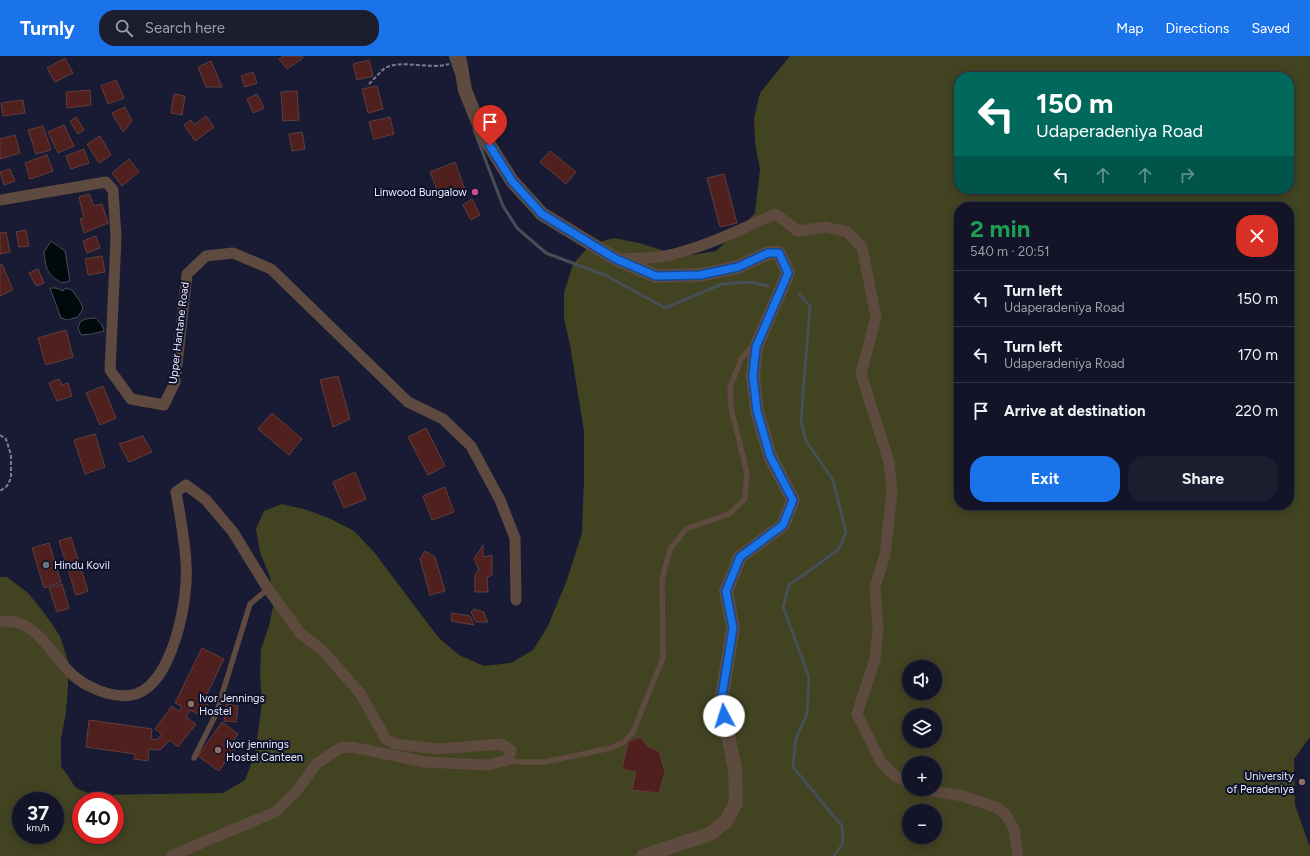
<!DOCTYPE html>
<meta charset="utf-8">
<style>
:root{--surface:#131427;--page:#1c1d2f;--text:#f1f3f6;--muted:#9d9ea7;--line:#323344;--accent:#1a73e8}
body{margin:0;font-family:Figtree,sans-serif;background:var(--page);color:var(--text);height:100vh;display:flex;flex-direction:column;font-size:15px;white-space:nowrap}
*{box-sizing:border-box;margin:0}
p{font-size:13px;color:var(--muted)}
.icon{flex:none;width:22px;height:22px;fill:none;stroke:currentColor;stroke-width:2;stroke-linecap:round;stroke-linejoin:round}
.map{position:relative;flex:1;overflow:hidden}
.details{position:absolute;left:954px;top:146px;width:340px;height:308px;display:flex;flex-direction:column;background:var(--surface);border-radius:16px;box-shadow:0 2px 10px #0003,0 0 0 1px var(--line)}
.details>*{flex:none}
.banner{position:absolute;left:954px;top:16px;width:340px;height:122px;border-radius:16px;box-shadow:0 2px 10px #0003,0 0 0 1px var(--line);background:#00695c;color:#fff;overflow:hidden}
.buttons{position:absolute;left:902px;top:604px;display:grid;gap:8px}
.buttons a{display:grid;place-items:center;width:40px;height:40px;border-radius:50%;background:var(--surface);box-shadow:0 2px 10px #0003,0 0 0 1px var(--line);font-size:20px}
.speed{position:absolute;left:12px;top:736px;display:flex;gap:8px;font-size:20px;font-weight:700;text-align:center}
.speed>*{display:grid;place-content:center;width:52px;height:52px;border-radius:50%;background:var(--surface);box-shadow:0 2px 10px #0003,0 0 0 1px var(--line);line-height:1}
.speed small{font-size:10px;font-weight:400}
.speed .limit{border:6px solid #d22;background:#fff;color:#111}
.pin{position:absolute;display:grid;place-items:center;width:34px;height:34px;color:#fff;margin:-41px -17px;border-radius:50% 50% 50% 0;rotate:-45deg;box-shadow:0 0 4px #0007}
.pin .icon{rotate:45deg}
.me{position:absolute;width:44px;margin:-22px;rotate:355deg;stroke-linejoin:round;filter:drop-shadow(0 0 3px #0008)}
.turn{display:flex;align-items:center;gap:14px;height:84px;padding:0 16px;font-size:18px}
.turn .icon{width:52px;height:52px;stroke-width:2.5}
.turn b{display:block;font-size:28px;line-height:34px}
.lanes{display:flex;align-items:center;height:38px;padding:0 16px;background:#0003;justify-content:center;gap:20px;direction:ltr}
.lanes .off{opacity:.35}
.round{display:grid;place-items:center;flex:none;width:42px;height:42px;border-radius:16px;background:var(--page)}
.headline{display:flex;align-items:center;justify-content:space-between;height:68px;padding:0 16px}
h1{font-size:24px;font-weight:700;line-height:30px;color:#1e9e55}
.primary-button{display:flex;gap:8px;margin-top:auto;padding:8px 16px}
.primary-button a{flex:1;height:46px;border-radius:16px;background:var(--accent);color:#fff;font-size:16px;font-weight:700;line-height:46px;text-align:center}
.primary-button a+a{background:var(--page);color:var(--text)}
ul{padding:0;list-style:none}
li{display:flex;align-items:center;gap:12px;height:56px;padding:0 16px;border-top:1px solid var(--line)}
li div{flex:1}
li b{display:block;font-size:15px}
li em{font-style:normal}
header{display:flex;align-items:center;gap:24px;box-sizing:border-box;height:56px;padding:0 20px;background:var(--accent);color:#fff}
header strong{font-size:19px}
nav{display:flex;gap:22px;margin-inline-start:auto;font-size:14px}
.search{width:280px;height:36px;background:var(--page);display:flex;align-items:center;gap:10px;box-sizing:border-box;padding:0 14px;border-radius:16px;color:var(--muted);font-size:15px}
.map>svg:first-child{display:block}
.green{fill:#414321;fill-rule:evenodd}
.water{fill:#000a0d;stroke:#464e56}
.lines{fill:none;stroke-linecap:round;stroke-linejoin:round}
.stream{stroke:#464e56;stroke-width:3}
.building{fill:#4f201e;stroke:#603e3c}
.path{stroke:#797b91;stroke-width:2;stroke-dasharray:4 2;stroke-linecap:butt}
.service{stroke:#5e4a3f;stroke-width:5.5}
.minor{stroke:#5e4a3f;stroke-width:11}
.tertiary{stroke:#5e4a3f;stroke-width:14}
.route-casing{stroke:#114b97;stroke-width:10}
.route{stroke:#1a73e8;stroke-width:7}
.hotel-dot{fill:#d1479c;stroke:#10122a;stroke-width:1.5}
.worship-dot{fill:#6b7280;stroke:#10122a;stroke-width:1.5}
.education-dot{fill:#8d6e63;stroke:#10122a;stroke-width:1.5}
.labels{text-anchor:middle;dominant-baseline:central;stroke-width:4;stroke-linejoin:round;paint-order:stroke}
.poi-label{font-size:11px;fill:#eaedff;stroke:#10122a;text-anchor:start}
.street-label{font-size:11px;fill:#eaedff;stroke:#10122a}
</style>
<header>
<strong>Turnly</strong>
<div class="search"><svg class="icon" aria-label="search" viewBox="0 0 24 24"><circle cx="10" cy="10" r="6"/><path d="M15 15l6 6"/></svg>Search here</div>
<nav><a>Map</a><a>Directions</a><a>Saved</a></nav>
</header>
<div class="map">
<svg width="1310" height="800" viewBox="0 0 1310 800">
<rect width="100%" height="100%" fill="#191b34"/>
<path class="green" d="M790,0H1310V681L1294,703L1295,749L1310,791V800H0V521H7L28,537L45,558L60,580L68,605V630L66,657L61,683V710L76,732L93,739L223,737L245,724L255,698L262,647L260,621L261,593L269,570L274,546L270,521L260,496L256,473L264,455L282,448L307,454L331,463L354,475L374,496L438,581L459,599L484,610L511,607L533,594L547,572L567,524L582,477L584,424V375L570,289L564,263V237L573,208L590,189L614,182L639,187L665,195L691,199L716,195L735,177L755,157L760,113L755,87L754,62L760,37ZM959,21H1289V133H959ZM959,151H1289V449H959ZM909,611H935V637H909ZM909,659H935V685H909ZM909,707H935V733H909ZM21,745H55V779H21ZM81,745H115V779H81ZM909,755H935V781H909Z"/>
<path class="water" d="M51,185L65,195L70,225L62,227C46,218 46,212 44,196Z
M50,232H56L63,235L65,232L72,234L81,247L83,253L78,261L67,264L61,262Z
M95,262C99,266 103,269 104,275L92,278L81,279L78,272L80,266L85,263Z"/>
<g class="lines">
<path class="stream" d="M450,0L456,17
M474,74L503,150L517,172L546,197L607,220L665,252L722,228L750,226L768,230
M799,238L810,250L801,365L806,385L833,424L846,477L838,494L789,529L783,551L809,621L807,658L796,682L793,711L842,770L843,787L834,800"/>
</g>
<path class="building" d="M284,0H302L303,2L287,13L279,3Z
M65,2L73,17L55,26L47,12Z
M369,4L373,20L357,24L353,8Z
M211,5L222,31H206L198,11Z
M253,16L257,27L245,31L241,20Z
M116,24L124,42L108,48L101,30Z
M377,30L383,53L368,57L362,33Z
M90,34L91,49L67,52L66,36Z
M297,35L299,64L283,65L281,36Z
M174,38L185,40L182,59L171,57Z
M257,38L264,52L253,57L247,43Z
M23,44L25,57L3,60L1,47Z
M125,51L132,65L123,76L112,57Z
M206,60L214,71L195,85L184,69L191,64L194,69Z
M76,61L84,74L78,78L70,65Z
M390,61L394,78L374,83L369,66Z
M64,69L74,90L58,97L48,76Z
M43,70L51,94L36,98L28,74Z
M302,76L305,93L292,95L289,78Z
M15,79L20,97L0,103V83Z
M100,80L111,99L99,107L87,88Z
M84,93L89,107L71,113L66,100Z
M550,95L576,116L566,128L540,106Z
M47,99L53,115L30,123L25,107Z
M129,103L139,116L122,130L112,117Z
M455,106L465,134L441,143L430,116Z
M10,113L15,125L4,129L0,116Z
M724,118L737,167L720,171L707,122Z
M89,138L94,150L102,148L108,167L84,177L80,163L84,162L79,141Z
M472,143L480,159L471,164L463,149Z
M26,174L29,190L19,191L16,176Z
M6,176L10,196L0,198V177Z
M96,180L100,192L87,197L83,185Z
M102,200L105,216L88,219L85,203Z
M2,208L13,234L0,240V209Z
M38,213L44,227L36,230L29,217Z
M66,274L73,301L46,309L38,282Z
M338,320L350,363L333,371L320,324Z
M59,323L62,329L68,327L72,340L57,345L49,327Z
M103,330L116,362L100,369L86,337Z
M272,357L302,383L289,399L258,373Z
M426,372L445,410L428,419L408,381Z
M95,378L105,411L85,418L74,384Z
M143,380L152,396L129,406L119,388Z
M355,416L366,443L344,452L333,426Z
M445,431L454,456L432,464L423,440Z
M71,481L88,535L76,539L59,485Z
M49,487L61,526L44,532L32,492Z
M483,489V501L492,499V519L487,521L488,536H475V519L479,514L474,503Z
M425,495L435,501L445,535L430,539L420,503Z
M62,528L69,552L57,556L49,532Z
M474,553L484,556L485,560L488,566H476L471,556Z
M452,557L470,560L474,569L451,565Z
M202,592L224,603L203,646L208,649L202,660L190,654L186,661L196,668L178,691L170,684L160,694L149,693L148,705L134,703L135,698L86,691L89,664L152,673L151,683L157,684L162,678L155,673L172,650L179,656L182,650L175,647Z
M226,648L238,650L236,666L224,665Z
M222,666L238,678L233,685L238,688L219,715L198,700Z
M640,681L649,691L659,695L665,716L659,737L632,734L636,716L622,713L628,686Z"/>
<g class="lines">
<path class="path" d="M369,28C374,23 380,16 385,12C402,3 430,14 449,8
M0,379L6,383L11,399V422L7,430L0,435"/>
<path class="service" d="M194,702L216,658L250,548L268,533
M508,704L518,706H545L611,692L624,686L633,676L663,602L662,524L670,493L686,473L729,458L745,443L747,417L731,352L730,332L741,303L753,289"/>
<path class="minor" d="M0,144L106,126L113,134L116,182L110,314L131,343L164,349L175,326L187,218L206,200L233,197L271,213L408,346L443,363L471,390L500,444L515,482L516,544
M619,203C637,202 657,203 674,198C709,189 742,173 775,158L798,175L826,171L847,176L862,191L876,261L861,318L889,406L892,436L885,499L875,531L878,573L875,603L857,658L881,706L896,721L909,727
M0,565C6,565 13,565 18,567C47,576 59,615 87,629C102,637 119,643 136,638C173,626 189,542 186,508C185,484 180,460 176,436L186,429L206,444L233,476L268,533L300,577L322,594L360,637L386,683L395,688L437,693L502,688L511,694L508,704L488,709L424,706L352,691L340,692L316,708L296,736L275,756L171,800
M921,733L963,740L998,752L1006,759L1014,773L1018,800"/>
<path class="tertiary" d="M458,0L460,5L465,34L483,79L512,125L542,158L616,203L656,220L700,219L738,211L768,197H779L788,217L756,291L753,320L757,355L770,400L793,444L783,469L740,501L726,535L733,572L721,646L735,713L736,747L726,765L710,778L643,800"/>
</g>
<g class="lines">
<g class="route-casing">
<path id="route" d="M490,90L512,125L542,158L616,203L656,220L700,219L738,211L768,197H779L788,217L756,291L753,320L757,355L770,400L793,444L783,469L740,501L726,535L733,572L721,646L724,660"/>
</g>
<use href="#route" class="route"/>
</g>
<circle class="hotel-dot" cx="475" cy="136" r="4"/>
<circle class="worship-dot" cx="46" cy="509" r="4"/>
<g class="education-dot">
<circle cx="191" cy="648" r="4"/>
<circle cx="218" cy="694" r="4"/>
<circle cx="1302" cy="726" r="4"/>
</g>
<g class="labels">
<g class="poi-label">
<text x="467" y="136" text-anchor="end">Linwood Bungalow</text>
<text x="54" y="509">Hindu Kovil</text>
<text x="199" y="642">Ivor Jennings<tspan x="199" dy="13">Hostel</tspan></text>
<text x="226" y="688">Ivor jennings<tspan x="226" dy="13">Hostel Canteen</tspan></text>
<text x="1294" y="720" text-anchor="end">University<tspan x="1294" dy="13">of Peradeniya</tspan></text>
</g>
<g class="street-label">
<text transform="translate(179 277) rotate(-83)">Upper Hantane Road</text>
</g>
</g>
</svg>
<div class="buttons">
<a><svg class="icon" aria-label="sound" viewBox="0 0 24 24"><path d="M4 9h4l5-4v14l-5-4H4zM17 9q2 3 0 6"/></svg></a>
<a><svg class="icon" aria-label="layers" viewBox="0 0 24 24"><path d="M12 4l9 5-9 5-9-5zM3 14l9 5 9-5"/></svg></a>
<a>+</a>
<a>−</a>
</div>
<div class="speed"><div>37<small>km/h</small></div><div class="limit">40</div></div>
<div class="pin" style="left:490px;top:90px;background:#d93025"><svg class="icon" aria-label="arrive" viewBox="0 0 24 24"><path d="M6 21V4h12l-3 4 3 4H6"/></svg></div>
<svg class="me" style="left:724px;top:660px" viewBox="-20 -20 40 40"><circle r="19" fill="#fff"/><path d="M0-13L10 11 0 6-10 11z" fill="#1a73e8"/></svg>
<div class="banner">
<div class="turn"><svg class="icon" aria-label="left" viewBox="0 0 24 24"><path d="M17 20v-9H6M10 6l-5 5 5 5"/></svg><div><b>150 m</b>Udaperadeniya Road</div></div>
<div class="lanes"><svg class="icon" aria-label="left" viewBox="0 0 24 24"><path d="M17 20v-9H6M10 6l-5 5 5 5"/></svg><svg class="icon off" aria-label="ahead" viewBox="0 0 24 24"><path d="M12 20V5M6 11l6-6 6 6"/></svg><svg class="icon off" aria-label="ahead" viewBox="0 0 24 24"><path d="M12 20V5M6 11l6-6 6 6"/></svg><svg class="icon off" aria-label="right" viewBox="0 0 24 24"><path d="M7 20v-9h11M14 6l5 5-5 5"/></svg></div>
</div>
<section class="details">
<div class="headline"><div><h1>2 min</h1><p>540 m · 20:51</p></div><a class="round" style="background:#d93025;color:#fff"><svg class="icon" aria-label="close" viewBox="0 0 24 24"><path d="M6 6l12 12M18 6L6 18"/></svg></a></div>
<ul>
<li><svg class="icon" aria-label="left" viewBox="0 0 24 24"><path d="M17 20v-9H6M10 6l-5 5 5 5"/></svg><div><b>Turn left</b><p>Udaperadeniya Road</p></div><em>150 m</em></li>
<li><svg class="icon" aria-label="left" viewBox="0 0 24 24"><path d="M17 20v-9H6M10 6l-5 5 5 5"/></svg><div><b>Turn left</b><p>Udaperadeniya Road</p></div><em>170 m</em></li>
<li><svg class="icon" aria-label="arrive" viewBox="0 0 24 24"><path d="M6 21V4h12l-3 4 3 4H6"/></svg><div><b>Arrive at destination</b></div><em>220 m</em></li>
</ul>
<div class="primary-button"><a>Exit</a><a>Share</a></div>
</section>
</div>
